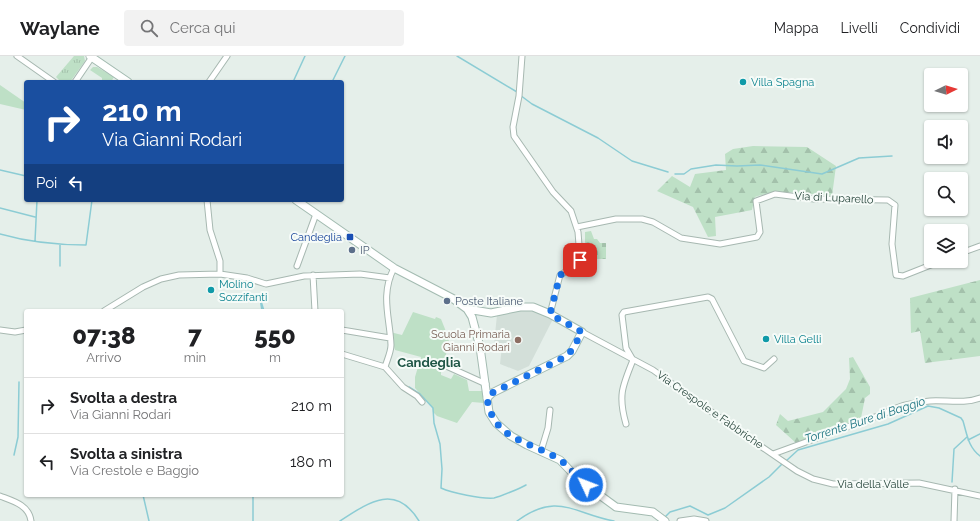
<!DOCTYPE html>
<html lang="it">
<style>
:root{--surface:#fff;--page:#f2f2f2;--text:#202124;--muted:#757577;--line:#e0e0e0}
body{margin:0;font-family:Raleway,sans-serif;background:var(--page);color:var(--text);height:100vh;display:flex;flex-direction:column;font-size:15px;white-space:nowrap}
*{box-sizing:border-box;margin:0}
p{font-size:13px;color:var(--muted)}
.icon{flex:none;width:22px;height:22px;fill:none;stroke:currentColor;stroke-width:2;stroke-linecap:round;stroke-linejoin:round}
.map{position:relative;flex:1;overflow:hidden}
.panel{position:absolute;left:24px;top:253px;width:320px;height:188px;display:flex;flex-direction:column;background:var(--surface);border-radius:4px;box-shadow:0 1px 3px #0004}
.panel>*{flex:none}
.hud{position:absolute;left:24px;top:24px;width:320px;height:122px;border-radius:4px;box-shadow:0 1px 3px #0004;background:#1a4fa0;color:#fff;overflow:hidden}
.needle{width:26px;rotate:85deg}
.buttons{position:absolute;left:924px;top:12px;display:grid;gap:8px}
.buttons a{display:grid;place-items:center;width:44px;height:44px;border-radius:4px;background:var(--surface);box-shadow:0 1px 3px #0004;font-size:20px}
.pin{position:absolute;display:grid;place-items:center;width:34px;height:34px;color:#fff;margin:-17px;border-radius:8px;box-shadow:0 2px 6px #0006}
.me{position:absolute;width:44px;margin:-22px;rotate:313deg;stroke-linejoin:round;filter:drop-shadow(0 0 3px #0008)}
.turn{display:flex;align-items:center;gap:14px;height:84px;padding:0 12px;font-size:18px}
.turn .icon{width:52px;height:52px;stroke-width:2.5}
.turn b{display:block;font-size:28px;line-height:34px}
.then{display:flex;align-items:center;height:38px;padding:0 12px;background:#0003;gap:8px;font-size:15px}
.eta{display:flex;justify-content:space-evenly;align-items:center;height:68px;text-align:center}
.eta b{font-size:24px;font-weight:800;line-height:28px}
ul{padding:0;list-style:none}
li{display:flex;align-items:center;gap:12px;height:56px;padding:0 12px;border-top:1px solid var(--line)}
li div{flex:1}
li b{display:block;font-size:15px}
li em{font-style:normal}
header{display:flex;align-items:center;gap:24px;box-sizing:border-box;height:56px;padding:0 20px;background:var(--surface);border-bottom:1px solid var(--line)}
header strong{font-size:19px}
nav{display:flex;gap:22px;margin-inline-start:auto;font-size:14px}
.search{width:280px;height:36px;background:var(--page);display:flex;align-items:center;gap:10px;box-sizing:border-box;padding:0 14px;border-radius:4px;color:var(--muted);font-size:15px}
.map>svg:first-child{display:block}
.built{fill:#d3dfd9}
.grass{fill:url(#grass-tufts)}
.forest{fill:url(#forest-firs)}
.cemetery{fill:url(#cemetery-stones)}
.park{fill:#bee0c6}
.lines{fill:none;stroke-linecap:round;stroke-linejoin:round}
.stream{stroke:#8cccd4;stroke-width:1.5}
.street-casing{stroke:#a7b8b1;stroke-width:7}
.secondary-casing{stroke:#a3bbb1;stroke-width:9}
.street{stroke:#fff;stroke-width:5}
.secondary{stroke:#fff;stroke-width:7}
.route{stroke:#1a73e8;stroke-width:7;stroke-dasharray:0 12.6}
.culture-dot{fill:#0f9aa8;stroke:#f6fbf8;stroke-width:1.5}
.transit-dot{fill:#1a4fb4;stroke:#f6fbf8;stroke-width:1.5}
.service-dot{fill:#5c6f8a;stroke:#f6fbf8;stroke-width:1.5}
.education-dot{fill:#8d6e63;stroke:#f6fbf8;stroke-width:1.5}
.labels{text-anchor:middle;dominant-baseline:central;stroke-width:4;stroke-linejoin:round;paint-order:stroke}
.culture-label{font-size:11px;fill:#0d838f;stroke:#f6fbf8;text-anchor:start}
.street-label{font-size:11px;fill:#234238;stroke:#f6fbf8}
.transit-label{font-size:11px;fill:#164399;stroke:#f6fbf8;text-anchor:end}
.service-label{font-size:11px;fill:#4e5e75;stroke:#f6fbf8;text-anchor:start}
.education-label{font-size:11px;fill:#785e54;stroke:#f6fbf8;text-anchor:end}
.water-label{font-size:12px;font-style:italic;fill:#1b7380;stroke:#f6fbf8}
.quarter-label{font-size:13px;font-weight:bold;fill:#1e5545;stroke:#f6fbf8}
</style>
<header>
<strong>Waylane</strong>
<div class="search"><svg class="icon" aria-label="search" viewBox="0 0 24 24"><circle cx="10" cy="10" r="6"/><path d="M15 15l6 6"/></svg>Cerca qui</div>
<nav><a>Mappa</a><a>Livelli</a><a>Condividi</a></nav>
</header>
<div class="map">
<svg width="980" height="465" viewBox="0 0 980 465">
<defs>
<pattern id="grass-tufts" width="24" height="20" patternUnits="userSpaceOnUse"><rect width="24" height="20" fill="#bee0c6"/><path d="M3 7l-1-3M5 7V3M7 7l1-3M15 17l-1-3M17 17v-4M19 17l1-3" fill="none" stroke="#a3c1ab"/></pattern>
<pattern id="forest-firs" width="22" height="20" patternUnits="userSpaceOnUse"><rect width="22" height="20" fill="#bee0c6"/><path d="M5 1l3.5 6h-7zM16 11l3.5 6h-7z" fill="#a3c1ab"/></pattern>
<pattern id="cemetery-stones" width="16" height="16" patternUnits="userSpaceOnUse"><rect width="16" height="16" fill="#bee0c6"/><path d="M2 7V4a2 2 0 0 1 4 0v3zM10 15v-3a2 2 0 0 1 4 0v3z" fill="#a3c1ab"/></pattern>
</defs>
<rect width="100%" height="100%" fill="#e5efea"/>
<path class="built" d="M522,253H530L553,263L529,310L518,315L500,308L502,290L494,288L497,259Z"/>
<path class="grass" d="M74,0H84L85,5L70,26H61L56,21Z"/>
<path class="forest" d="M753,90L807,91L836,110L832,140C806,139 780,131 755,141L752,154L715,161L716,180L708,181L693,151L657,135L672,120L690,131L695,118L726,114L725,98L733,93Z
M980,224V300L925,307L920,275L911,277L910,242Z
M853,301L870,331V338L865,342L861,362L796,387L776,369L780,358L788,365L823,356L846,333L850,323L849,302Z"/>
<path class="cemetery" d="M591,175L594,183H597L600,187H606V203H585V176Z"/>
<path class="park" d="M93,11H97L114,21L111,26H102V22L90,14Z
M0,29L26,47V54L0,48Z
M413,256L435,263L436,261L441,263L449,283L444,309L441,312V319L451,323L454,318L467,324L469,335H483L484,347L472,346L457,367L437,360L433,356L432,351L415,332V321L421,301L395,294L390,276L402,279Z"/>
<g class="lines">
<path class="stream" d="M457,0L517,36
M293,26L305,0
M332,26L345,0
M520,39L532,48L598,82L632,105L668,116
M0,114L26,120
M675,118H684L691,113L716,109L737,110L760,109L822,118L859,102L892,100
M0,152L35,161
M0,178C28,186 56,189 86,189L92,144
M35,185L37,144
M60,189V210
M260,242L264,255
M260,242L262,255
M409,331L420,338L433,352L434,367L440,388L442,413L441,432C452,437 481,443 494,442C499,441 521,432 526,429
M968,384L980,378
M14,399L18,381L19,326
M786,405L798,394L888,368L928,350L939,352L961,362L963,365C967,378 968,391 980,400
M952,426L954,393L967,381
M143,439L149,465
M253,439V465
M664,462L670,456L690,450L708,459L725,452L769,421L783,407
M340,465C369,446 396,427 419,465
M517,465C558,435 574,458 614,465"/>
<g class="street-casing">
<path id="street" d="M17,0L54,26
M522,0L519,40L513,71L514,80L553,136L571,155L578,176L580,202L579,208L560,219L550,258
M75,26L92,1
M209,26L227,0
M207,144L210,174L220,205V218
M577,171L616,163H642L653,166L681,182L720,188L757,181L760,176L756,145L775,138L814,143L888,144L895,149L892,188L896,219L903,220L941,205
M961,197L980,190
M297,210L316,158
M313,219L315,255
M104,255L143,231L161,223L179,219L220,218L247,222L266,228L304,220L360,218L390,222
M0,274L15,276L26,274
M342,274L390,282
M582,276L653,314L737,374L797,415L813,423L833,428L919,427L980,440
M342,298L385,311L403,331L417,340L422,346
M444,309L486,328
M385,311C387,304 391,296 391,289C390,262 380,239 394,212
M626,368C618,340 622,331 633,304L626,292L622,259L624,256L708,241L712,243L744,305L764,312L774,303
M541,395L548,372L550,354
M773,398L883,358C898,350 913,346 930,345C947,344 964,348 980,342
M0,440C13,445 29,449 31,465
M680,465L694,463L706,465
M954,465L955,433"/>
</g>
<g class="secondary-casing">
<path id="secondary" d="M90,0L128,26
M296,144L394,212L452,242L467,253L491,257L520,251H533L550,258L582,276L572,295L567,300L492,337L487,342
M467,253L472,261L480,291L489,356L496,367L511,380L527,389L560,404L579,424L616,451L653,456L665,465"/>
</g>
<use href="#street" class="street"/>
<use href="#secondary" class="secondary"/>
</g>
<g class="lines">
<path class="route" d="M580,204L576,212L560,219L550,258L582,276L572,294L565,301L492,337L487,342C493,384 527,384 557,402C568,408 576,421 586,429"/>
</g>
<g class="culture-dot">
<circle cx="743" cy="26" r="4"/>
<circle cx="211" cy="234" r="4"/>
<circle cx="766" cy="283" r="4"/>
</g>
<rect class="transit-dot" x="346" y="177" width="8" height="8" rx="2"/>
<g class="service-dot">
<circle cx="352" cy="194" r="4"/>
<circle cx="447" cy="245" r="4"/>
</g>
<circle class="education-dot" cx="518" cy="284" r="4"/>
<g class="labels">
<g class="culture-label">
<text x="751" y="26">Villa Spagna</text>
<text x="219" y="228">Molino<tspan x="219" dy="13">Sozzifanti</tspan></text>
<text x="774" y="283">Villa Gelli</text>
</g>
<g class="street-label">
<text transform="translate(834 142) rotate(3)">Via di Luparello</text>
<text transform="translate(710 354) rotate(35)">Via Crespole e Fabbriche</text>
<text x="873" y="428">Via della Valle</text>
</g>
<g class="transit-label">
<text x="342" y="181">Candeglia</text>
</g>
<g class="service-label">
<text x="360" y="194">IP</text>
<text x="455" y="245">Poste Italiane</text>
</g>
<g class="education-label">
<text x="510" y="278">Scuola Primaria<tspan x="510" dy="13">Gianni Rodari</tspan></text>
</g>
<g class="water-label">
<text transform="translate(865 364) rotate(-18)">Torrente Bure di Baggio</text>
</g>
<g class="quarter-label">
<text x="429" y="306">Candeglia</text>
</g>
</g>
</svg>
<div class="buttons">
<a><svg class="needle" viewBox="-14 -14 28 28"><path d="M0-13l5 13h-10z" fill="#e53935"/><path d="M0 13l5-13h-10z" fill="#757577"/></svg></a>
<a><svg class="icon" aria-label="sound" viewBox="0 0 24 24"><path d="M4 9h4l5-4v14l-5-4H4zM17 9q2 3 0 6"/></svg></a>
<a><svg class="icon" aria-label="search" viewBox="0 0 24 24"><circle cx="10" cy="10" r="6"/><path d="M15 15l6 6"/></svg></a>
<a><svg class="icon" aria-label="layers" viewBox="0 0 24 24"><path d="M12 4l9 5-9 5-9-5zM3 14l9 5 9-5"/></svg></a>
</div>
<div class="pin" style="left:580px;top:204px;background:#d93025"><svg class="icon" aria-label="arrive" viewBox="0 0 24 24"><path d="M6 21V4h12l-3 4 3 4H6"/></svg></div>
<svg class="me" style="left:586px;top:429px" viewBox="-20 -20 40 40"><circle r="17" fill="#1a73e8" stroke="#fff" stroke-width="3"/><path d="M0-11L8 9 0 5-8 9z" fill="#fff"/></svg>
<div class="hud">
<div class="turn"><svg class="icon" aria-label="right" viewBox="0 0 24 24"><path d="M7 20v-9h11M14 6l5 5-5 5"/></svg><div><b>210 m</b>Via Gianni Rodari</div></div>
<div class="then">Poi<svg class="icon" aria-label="left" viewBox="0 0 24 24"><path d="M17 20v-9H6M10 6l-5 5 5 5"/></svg></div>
</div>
<section class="panel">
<div class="eta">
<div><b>07:38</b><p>Arrivo</p></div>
<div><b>7</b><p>min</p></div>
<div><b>550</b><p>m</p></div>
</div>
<ul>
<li><svg class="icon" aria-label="right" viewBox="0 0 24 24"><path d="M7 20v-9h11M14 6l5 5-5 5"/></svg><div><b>Svolta a destra</b><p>Via Gianni Rodari</p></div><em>210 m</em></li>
<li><svg class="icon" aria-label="left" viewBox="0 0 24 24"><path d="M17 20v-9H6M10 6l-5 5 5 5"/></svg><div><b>Svolta a sinistra</b><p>Via Crestole e Baggio</p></div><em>180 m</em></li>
</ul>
</section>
</div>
